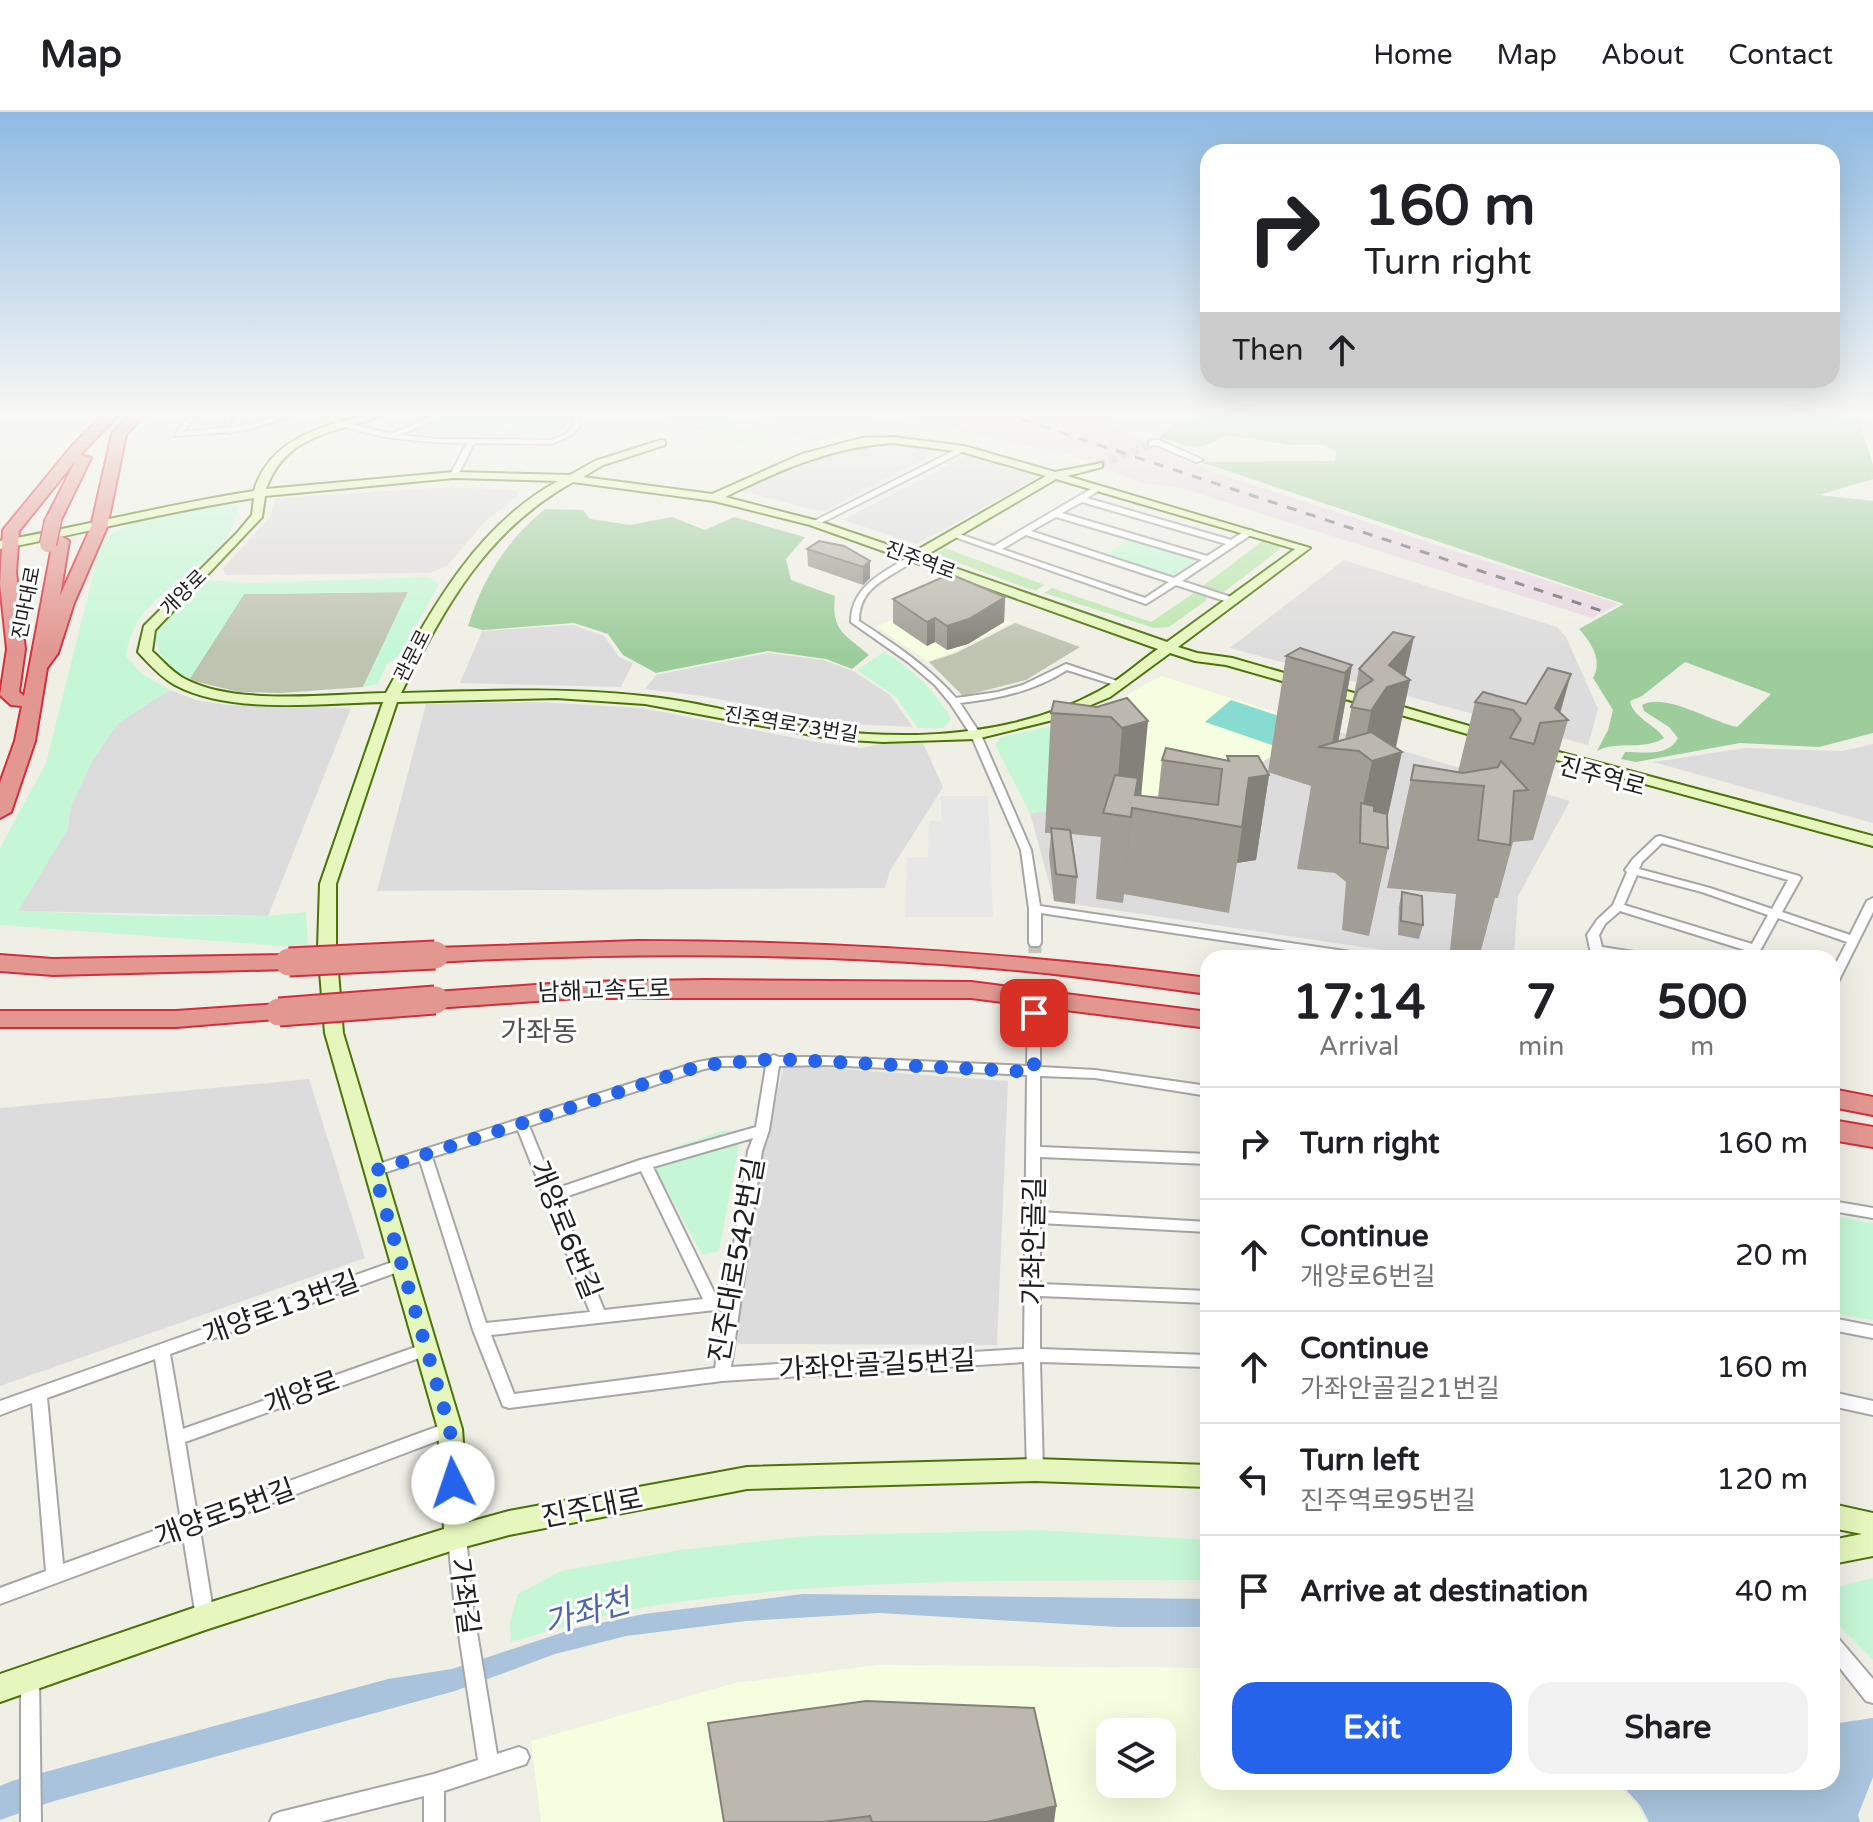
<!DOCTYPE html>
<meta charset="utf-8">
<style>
:root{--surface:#fff;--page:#f2f2f2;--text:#202124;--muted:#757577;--line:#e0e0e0;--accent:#2563eb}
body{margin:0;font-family:"Varela Round","Noto Sans KR",sans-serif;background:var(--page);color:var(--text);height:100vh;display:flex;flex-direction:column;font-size:30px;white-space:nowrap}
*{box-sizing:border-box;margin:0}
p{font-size:26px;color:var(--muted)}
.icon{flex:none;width:44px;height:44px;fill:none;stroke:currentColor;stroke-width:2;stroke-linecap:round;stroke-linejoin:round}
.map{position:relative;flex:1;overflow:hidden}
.details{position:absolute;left:1200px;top:838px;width:640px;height:840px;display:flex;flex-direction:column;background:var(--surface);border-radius:24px;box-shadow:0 8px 32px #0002}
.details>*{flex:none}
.banner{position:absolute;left:1200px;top:32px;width:640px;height:244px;border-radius:24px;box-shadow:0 8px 32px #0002;background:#fff;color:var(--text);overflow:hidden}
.buttons{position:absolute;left:1096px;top:1606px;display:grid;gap:16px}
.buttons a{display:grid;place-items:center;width:80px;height:80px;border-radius:16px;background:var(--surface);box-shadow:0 8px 32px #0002;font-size:40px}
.pin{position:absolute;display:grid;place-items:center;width:68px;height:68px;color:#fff;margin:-34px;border-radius:16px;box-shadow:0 4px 12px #0006}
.me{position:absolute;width:88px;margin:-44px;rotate:356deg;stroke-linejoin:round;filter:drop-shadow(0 0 6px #0008)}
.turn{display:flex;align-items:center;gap:28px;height:168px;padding:0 32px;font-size:36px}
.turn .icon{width:104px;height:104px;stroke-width:2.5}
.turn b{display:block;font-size:56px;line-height:68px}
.then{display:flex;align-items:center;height:76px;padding:0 32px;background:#0003;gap:16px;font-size:30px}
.eta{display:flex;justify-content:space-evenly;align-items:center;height:136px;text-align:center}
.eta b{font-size:48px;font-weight:700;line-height:56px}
.primary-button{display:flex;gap:16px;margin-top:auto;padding:16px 32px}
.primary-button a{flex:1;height:92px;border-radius:24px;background:var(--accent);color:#fff;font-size:32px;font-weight:700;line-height:92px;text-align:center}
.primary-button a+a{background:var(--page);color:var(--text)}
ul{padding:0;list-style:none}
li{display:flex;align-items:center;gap:24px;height:112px;padding:0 32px;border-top:2px solid var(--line)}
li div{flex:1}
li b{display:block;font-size:30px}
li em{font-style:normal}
header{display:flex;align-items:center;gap:48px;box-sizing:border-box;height:112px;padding:0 40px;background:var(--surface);border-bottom:2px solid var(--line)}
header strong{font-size:38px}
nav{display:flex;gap:44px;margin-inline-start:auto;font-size:28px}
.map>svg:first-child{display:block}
.residential{fill:#dddcdc}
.industrial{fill:#e8d8e1}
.education{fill:#f6fee0;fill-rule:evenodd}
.construction{fill:#bfc4b1}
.grass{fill:#bce7ae}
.forest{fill:#9ecd9c}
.park{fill:#c5f7d6}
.pitch{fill:#87dbd0}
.parking{fill:#e7e7e7}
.plaza{fill:#dddae5}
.water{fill:#a8c3db}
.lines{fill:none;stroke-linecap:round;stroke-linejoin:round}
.street-tunnel-far1{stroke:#c5c5be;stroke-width:8;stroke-dasharray:8 4;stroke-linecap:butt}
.street-tunnel{stroke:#c5c5be;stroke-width:13;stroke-dasharray:13 7;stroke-linecap:butt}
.street-casing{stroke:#a6a6a6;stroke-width:4}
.secondary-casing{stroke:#4c720a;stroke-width:4}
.highway-casing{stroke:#d32d3b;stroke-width:4}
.street{fill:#fff;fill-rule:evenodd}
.secondary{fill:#e5f7bc;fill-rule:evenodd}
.highway{fill:#e39791;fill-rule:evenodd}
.rail{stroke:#6d6d6d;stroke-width:3;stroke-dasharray:10 10;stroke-linecap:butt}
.highway-bridge-far1-casing{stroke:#d32d3b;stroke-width:19;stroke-linecap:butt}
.highway-bridge-casing{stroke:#d32d3b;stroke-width:31;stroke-linecap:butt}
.highway-bridge-far1{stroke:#e39791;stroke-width:16}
.highway-bridge{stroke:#e39791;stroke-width:27}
.wall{fill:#a29e96}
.shaded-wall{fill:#84817a}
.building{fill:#bcb8af;stroke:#84817a;stroke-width:2}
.route{stroke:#2563eb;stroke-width:14;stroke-dasharray:0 25.2}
.labels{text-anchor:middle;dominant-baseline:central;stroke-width:6;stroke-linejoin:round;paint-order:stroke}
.far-street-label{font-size:20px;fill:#1f1f1f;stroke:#fff}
.street-label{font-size:24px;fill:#1f1f1f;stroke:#fff}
.quarter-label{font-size:28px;fill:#525252;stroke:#fff}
.near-street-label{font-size:28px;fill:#1f1f1f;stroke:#fff}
.near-water-label{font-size:32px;font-style:italic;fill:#4f66ab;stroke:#fff}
</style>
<header>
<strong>Map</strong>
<nav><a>Home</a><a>Map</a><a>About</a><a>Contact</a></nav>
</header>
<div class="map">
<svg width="1873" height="1710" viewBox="0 0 1873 1710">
<rect width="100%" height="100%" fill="#efefe6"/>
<path class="residential" d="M883,331L943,337L822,400L742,379L784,356L827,339Z
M969,343L1042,363L917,432L843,408Z
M448,375L515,378L519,382L484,411L447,454L429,461L225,463L223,456L270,405L276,386Z
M1344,448L1557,515L1566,525L1598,597L1588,633L1230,536Z
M573,513L604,524L619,545L633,551L621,575L460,571L482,519Z
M768,541L823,548L853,559L890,583L913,615L849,612L702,584L645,577L656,563Z
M170,578L196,588L227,593L351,596L268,804L17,799L67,719L71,694L93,647L118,611Z
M536,590L642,596L821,631L861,636L881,632L923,631L943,675L890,759L885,776L377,779L426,592Z
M1317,613L1570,689L1518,784L1514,846H1436L1054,789L1030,701L1123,691L1171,680L1256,653L1293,632Z
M1873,632V711L1653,650L1745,636L1842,639Z
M784,953L1008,969L997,1233L740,1232L719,1222Z
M309,967L365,1146L0,1274V996Z"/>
<path class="industrial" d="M892,301H1094L1155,336L1216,361L1619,492L1592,506L1180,376L1142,371L1070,343L917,309Z"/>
<path class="education" d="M946,484L1012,510L954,540L927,549L876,514L916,500Z
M1161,564L1317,613L1293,632L1256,653L1171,680L1123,691L1109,593Z
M879,1553L1208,1556V1670H1616L1638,1694L1646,1710H541L531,1629L735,1571ZM1110,1620H1162V1672H1110Z"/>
<path class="construction" d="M408,480L363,575L281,581L239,580L189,568L244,482Z
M1015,511L1080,535L1026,568L963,584L929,550L956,541Z"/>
<path class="grass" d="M1265,427L1278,432L1280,437L1224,480L1202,475Z
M945,436L1045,473L1036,478L1029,477L938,443L937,441Z
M1052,476L1151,510L1194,481L1206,485L1207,488L1169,515L1154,516L1044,481Z"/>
<path class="forest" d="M1201,301H1856L1873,352V367L1819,383L1873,389V621L1819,635L1740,631L1636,650L1621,647L1625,640C1644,640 1668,645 1678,626L1669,615L1644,599L1642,593C1665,580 1712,610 1737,615L1771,582L1685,550L1642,584L1630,589C1633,606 1655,612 1664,626C1644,639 1617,628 1597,639L1608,618L1613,598L1593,566C1603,548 1591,530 1579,517L1624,492L1201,350L1335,349L1336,340L1324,333H1291L1226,323C1198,341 1189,335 1160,325L1173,313Z
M545,397L583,398L590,407L630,413L672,405L705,418L734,405L805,425L786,447L791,468L835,484C831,518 844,522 869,543L852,557L826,547L768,539L656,561L623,543L608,522L574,511L483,518L468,514C483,466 506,429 545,397Z"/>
<path class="park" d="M459,301H568L567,315L551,325L414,323L413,320Z
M707,301L763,322V327L737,332L666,305L665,302Z
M223,391L238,394C231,460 137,466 126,544L142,562L170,578L118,611L93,647L71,694L67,719L18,799L149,804H268L306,800L308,836L0,813V736L46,651L102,428L134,409Z
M1130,427L1192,445L1195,449L1174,464H1167L1106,443Z
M428,465L439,472L400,543L387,552L378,572L363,575L408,480L244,482L189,568C168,557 155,543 155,517L206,468L251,471Z
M884,540C910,555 937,580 951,607L943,616H918L896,585L857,558Z
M1058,613L1123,691L1030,701L995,633L1001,625Z
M725,1018L741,1023L719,1139L702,1143L653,1052L658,1041Z
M1832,1104L1873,1111V1208L1832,1201Z
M1037,1418L1208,1428V1468C1020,1469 832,1465 646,1495C601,1502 555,1518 511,1530L510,1510L518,1482L561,1459L680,1438L806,1424Z
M1873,1466V1548L1832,1506V1481L1837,1475Z"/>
<path class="pitch" d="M1231,588L1303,612L1278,635L1205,610Z"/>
<path class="parking" d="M399,301H438L393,320L383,321L363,316L366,311Z
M941,684H988L993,805H905L907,745H928L929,709H941Z"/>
<path class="plaza" d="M753,301H861L879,307L816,331L790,321L780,311Z"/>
<path class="water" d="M803,1482L1208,1487V1515H1118L879,1501L746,1509L626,1524L555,1542L455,1579L54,1689L0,1708V1674L12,1669L388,1567L452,1557L576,1516L644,1502Z
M1873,1606V1665L1858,1703L1860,1710H1649L1640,1693L1619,1670H1832V1612Z"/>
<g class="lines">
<path class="street-tunnel-far1" d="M1098,353L1152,332"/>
<path class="street-tunnel" d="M1034,901L1035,831"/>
<g class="street-casing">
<path id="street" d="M191,301H198L183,320L229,315L240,301H246L237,315C258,312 278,301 299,301L254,316L230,321L227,320L175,324V322Z
M317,301H325L346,311L391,322L441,301H450L400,323L437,327L551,328L566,322L573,314V301H579L580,315L570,324L552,332L474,331L458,363L454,365L450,363L467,331C422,331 355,326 317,301Z
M1153,328H1159L1203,348L1196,350L1156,333L1149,334V330Z
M961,335L968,337L817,413L810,411Z
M1096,374L1103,376L1087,386L1231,428L1246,418H1252V422L1182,469L1237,487V491H1231L1176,473L1146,492L949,423L956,421L994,434ZM1082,390L1226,432L1207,444L1062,401ZM1056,405L1202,448L1174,466L1031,419ZM1026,423L1169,470L1145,486L1002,437Z
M910,444L917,446C893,466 859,471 859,509C894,532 928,554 956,586L998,580L1023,573L1066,552L1126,572L1121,575L1067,558C1034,579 998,587 960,591L981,623L1031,738L1040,794L1365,842L1371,846H1340L1041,801V831L1039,834H1031L1029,831V797L1021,738L971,623L950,591L935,573L908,550L851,510C851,474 883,461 910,444Z
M1660,724L1799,764L1801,766L1782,800L1850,823L1867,789L1873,786V800L1836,874L1832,875V859L1847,830L1778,806L1756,846H1744L1748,839L1620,799L1605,812L1599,823L1602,835L1647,842L1653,846H1623L1603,843L1604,846H1592L1587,823L1597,808L1613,793L1627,760L1625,758L1633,747L1656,725ZM1662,731L1788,768L1772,797L1710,776L1639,757L1642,750ZM1637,763L1702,780L1768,803L1752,832L1624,793Z
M1034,897L1040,901V955L1095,958L1208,974V984L1095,966L1040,964V1035L1208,1042V1052L1040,1045V1100L1208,1110V1120L1040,1111V1172L1208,1179V1191L1040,1184V1237L1208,1243V1255L1040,1250L1043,1358L1041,1363L1035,1365L1029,1363L1027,1358L1024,1250L722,1269L509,1296L503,1294L473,1218L420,1049L374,1064L369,1063L367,1059L369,1055L698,950L720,946L769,945L774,943L779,945H826L1027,954L1028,901ZM826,953L1027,963L1024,1237L731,1255L762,1039L769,1018L779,954ZM720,954H766L756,1015L640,1048L555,1077L529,1014L704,957ZM518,1018L590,1200L486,1211L432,1045ZM753,1026L748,1039L726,1185L717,1186L653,1055ZM641,1059L703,1187L604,1198L559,1087ZM724,1197L715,1256L514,1282L491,1223Z
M1832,1089L1873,1096V1106L1832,1099Z
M401,1147L406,1149L408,1153L406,1157L170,1242L183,1317L427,1231L433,1233L435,1237L433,1241L185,1330L197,1403L450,1310L456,1312L458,1317L456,1322L200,1418L214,1505L211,1511L205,1514L199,1511L196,1505L183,1424L0,1492V1476L46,1459L32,1291L0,1303V1289ZM155,1247L181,1409L63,1452L47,1286Z
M1832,1206L1873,1214V1226L1832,1218Z
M1832,1280L1873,1289V1303L1832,1294Z
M457,1417L463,1419L466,1425L473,1496L497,1642L519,1635L526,1638L529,1645L526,1652L444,1679V1710H424V1684L320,1710H270L273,1703L280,1700L434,1662L478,1648L455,1496L448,1425L451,1419Z
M1832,1523L1838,1526L1873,1567V1591L1866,1589L1832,1546Z
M30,1557L37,1560L39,1566L41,1710H21V1566L23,1560Z"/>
</g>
<g class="secondary-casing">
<path id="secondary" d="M371,301H387C377,307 363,310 352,313C311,325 281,335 266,377L454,360L570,363L595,349L661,328L665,329V333L603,353L583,365L712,382L802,342L862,326L893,325L964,334L1055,360L1102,351V355L1067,364L1310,436L1178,535L1197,541L1232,546L1497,622V628L1492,629L1226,553L1195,549L1170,541L1110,585L1057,607L976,627L883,630L833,627L645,592L556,586L397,590L336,772V835L343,921L462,1317L469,1410L509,1399L747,1355L1035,1347L1208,1353V1375L1035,1369L747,1377L509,1423L457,1437L205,1518L0,1590V1562L205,1492L444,1417L438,1317L325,921L318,835L320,772L383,590C321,591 231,603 175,573C162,566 148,551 138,540L144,514L236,422L252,403L254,386C168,399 85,421 0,437V429C85,414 169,392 254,379C270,325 323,315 371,301ZM893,331L962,340L1046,364L912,441L818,409L725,385C780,358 831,335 893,331ZM454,366L558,369C474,415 430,500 386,581C330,582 235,594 185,567C173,561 162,548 152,539L155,518L262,405L265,384ZM1056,367L1295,437L1167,530L923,445ZM573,370L714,389L810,413L1158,537C1139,550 1120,568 1099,579C1021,622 920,629 833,619C769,611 707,590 643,584C562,575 481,579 401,581C446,494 484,420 573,370Z
M1536,634L1873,724V734L1531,641L1529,638Z
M1832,1392L1873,1401V1444L1832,1452V1428L1862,1422L1832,1416Z"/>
</g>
<g class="highway-casing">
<path id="highway" d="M105,301H120L80,343L91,346L59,412L53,414L45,409L76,348L19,419L16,460L25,537L19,580L24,584L53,429L61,424L69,429L60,484L91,415L112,322L131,301H146L126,323L107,415L74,491L58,541L47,556L35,629L11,700L0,706V671L15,629L22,594L11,593L0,583L7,537L0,472L3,418L72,334Z
M637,829C832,829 1015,841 1208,866V882C1140,873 1072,863 1004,857C815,840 624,840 435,850L427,848L423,843L427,838L435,836Z
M0,843L53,847L289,843L297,845L301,850L297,855L289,857L53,863L0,859Z
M705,868L971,870L1208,900V916L971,886H578L435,896L426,894L423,888L426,882L435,880L578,870Z
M279,892L288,894L291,900L288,906L176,915H0V899H176Z
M1832,977L1873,985V1003L1832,995Z
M1832,1008L1873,1015V1035L1832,1028Z"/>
</g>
<use href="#street" class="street"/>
<use href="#secondary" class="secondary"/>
<use href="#highway" class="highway"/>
<path class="rail" d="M1002,301L1608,501"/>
<g class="highway-bridge-far1-casing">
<path id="highway-bridge-far1" d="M48,432L53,409"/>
</g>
<g class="highway-bridge-casing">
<path id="highway-bridge" d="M289,850L435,843
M279,900L435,888"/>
</g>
<use href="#highway-bridge-far1" class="highway-bridge-far1"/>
<use href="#highway-bridge" class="highway-bridge"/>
</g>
<path class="wall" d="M807,437L870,449V466L863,473L808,454Z
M1005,485L1004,510L968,532L947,538L935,530L927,534L893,511V487Z
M1286,544L1352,553L1338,630L1345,628L1359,557L1405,565L1410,568L1396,636L1387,707L1388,736L1369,824L1342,818L1346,770L1335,761L1297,757L1311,674L1268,660Z
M1127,586L1141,684L1158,686L1162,648H1227V644L1269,663L1256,748L1237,751L1229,801L1124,782L1123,791L1096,787L1101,725L1071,722L1077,765L1075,792L1054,789L1049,744L1051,721H1045L1051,601L1097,595Z
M1475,590L1560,601L1568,608L1533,728L1513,730L1498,786H1495L1480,842L1450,838L1456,782L1387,776L1414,653L1458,660Z
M1402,780L1423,813L1419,827L1398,823L1399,794Z
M1056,1694L1054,1710H724Z"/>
<path class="shaded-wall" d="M870,449V466L863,473V455Z
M1005,485L1004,510L968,532L947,538V514Z
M935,506V530L927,534V510Z
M1414,525L1404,570L1410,568L1394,642L1402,640L1381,735L1361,702L1372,649L1363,642L1371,599L1389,553Z
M1352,553L1337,637H1331L1345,561Z
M1571,562L1558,609L1555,596Z
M1148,609L1140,697L1132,696L1123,791L1131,705L1115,702L1122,616Z
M1269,663L1256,748L1237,751L1249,666Z
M1056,1694L1054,1710H986Z"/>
<path class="building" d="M819,429L844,434L870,449L863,455L807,437Z
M950,462L1005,485L969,507L947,514L935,506L927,510L893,487Z
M1393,520L1414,525L1389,553L1410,568L1387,575L1371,599L1351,595L1358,578L1373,568L1359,557Z
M1300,536L1352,553L1345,561L1286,544Z
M1548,556L1571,562L1555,596L1568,608L1540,611L1534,632L1510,626L1521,607L1513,598L1475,590L1483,580L1526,592Z
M1127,586L1148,609L1122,616L1111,605L1051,601L1054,589L1097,595Z
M1371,620L1402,640L1372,649L1359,639L1318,635Z
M1166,636L1229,649L1227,644H1258L1269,663L1249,666L1242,715L1132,696L1131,705L1103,701L1115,663L1138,666L1135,683L1218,693L1222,657L1162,648Z
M1501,649L1528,678L1514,679L1510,733L1478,728L1484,674L1411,668L1414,653L1463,661L1498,655Z
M1361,691L1374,694V699L1387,702L1388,736L1360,731Z
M1051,716L1070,718L1077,765L1056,762Z
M1402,780L1422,784L1423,813L1401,809Z
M866,1589L1034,1596L1056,1694L986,1710H872L870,1704L823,1710H724L708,1611Z"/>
<linearGradient id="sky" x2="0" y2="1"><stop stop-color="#8ebae3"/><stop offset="0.56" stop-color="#f8f8f4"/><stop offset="1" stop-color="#f8f8f4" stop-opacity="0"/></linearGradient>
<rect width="1873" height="540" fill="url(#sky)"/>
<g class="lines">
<path class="route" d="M453,1371L450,1317L374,1059L703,953L774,947L1034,960V901"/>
</g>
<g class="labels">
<g class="far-street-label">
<text transform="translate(920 449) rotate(20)">진주역로</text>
<text transform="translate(184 481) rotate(-45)">개양로</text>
<text transform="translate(27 491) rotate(-79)">진마대로</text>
<text transform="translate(413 544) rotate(-63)">관문로</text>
<text transform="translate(791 613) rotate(9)">진주역로73번길</text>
</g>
<g class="street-label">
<text transform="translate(1602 665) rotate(15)">진주역로</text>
<text transform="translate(604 879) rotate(-2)">남해고속도로</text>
</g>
<g class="quarter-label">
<text x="539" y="920">가좌동</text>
</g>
<g class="near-street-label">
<text transform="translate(565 1118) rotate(68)">개양로6번길</text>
<text transform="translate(1034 1129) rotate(-89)">가좌안골길</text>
<text transform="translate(737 1148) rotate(-80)">진주대로542번길</text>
<text transform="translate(281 1196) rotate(-20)">개양로13번길</text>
<text transform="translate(877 1253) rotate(-3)">가좌안골길5번길</text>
<text transform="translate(302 1281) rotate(-20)">개양로</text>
<text transform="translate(592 1396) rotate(-11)">진주대로</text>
<text transform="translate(225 1401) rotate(-20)">개양로5번길</text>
<text transform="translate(464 1484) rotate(83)">가좌길</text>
</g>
<g class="near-water-label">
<text transform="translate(587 1501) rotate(-16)">가좌천</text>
</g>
</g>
</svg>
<div class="buttons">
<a><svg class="icon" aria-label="layers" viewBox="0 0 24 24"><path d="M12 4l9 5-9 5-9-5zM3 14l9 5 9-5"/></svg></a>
</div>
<div class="pin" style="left:1034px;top:901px;background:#d93025"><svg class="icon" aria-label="arrive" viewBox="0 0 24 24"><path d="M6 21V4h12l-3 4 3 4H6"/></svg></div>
<svg class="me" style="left:453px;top:1371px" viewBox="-20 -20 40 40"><circle r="19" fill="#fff"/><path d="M0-13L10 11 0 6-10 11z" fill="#2563eb"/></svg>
<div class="banner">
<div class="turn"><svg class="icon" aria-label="right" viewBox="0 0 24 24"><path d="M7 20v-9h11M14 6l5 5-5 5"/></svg><div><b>160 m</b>Turn right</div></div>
<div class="then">Then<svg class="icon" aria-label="ahead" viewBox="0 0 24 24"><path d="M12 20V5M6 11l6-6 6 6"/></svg></div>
</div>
<section class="details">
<div class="eta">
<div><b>17:14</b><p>Arrival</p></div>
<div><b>7</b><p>min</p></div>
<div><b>500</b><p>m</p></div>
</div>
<ul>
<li><svg class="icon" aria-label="right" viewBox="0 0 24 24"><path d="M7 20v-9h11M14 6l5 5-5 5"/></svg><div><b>Turn right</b></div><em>160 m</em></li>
<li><svg class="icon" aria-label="ahead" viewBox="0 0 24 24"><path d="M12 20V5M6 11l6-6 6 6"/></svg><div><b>Continue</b><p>개양로6번길</p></div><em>20 m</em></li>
<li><svg class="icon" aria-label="ahead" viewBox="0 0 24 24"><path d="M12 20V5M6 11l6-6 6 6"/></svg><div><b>Continue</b><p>가좌안골길21번길</p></div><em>160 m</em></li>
<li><svg class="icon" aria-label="left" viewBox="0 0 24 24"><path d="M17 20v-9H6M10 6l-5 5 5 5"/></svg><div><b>Turn left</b><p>진주역로95번길</p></div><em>120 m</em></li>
<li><svg class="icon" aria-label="arrive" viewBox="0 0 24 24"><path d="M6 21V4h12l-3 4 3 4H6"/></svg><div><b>Arrive at destination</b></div><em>40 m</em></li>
</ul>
<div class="primary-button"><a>Exit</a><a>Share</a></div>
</section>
</div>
